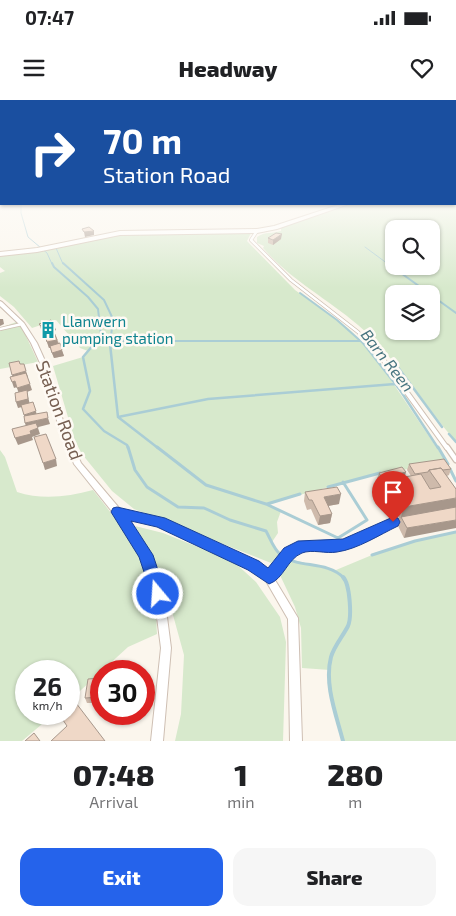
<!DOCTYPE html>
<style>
:root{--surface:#fff;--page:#f6f6f6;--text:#202124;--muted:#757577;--accent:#2563eb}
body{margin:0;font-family:"Exo 2",sans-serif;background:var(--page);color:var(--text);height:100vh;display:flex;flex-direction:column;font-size:19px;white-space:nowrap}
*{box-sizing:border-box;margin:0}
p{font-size:16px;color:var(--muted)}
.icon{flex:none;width:28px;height:28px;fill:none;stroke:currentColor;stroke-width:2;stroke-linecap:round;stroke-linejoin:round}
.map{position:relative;height:641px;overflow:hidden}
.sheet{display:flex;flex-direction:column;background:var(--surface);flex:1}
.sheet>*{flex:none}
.guide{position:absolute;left:0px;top:0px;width:456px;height:105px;box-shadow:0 1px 4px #0004;background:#1a4fa0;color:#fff;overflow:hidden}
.controls{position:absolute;left:385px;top:120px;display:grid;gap:10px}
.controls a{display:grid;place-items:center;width:55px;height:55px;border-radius:10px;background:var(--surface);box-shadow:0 1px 4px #0004;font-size:25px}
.speed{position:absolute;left:15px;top:560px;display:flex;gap:10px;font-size:25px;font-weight:700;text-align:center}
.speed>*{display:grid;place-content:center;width:65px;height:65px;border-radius:50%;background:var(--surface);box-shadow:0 1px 4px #0004;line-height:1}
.speed small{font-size:12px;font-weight:400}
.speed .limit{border:8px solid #d22;background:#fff;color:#111}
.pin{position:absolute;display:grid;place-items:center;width:42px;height:42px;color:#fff;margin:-51px -21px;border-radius:50% 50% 50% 0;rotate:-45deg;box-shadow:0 0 5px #0007}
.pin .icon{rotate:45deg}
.me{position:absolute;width:55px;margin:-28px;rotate:342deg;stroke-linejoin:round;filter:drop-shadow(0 0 4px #0008)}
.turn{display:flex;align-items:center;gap:18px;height:105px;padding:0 20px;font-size:22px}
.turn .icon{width:65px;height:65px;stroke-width:2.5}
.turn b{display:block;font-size:35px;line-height:42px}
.eta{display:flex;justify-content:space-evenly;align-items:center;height:85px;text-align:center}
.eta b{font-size:30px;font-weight:800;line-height:35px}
.action{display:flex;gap:10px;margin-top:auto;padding:10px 20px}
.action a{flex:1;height:58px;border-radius:15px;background:var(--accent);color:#fff;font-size:20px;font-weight:800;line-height:58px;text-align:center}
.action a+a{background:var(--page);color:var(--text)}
.status{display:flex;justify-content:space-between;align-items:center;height:35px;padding:0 25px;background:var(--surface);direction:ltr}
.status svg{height:14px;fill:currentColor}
header{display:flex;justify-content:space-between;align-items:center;height:65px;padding:0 20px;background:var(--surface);font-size:22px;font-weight:800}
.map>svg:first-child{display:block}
.green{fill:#d7e9cc;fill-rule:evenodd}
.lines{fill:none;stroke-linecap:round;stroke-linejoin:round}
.stream-far4{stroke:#aacdd5;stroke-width:1}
.stream-far3{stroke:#aacdd5;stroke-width:2}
.stream-far2{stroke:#aacdd5;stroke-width:2.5}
.stream-far1{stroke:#aacdd5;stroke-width:3}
.stream{stroke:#aacdd5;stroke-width:4}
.lane-far2-casing{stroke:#cebfb3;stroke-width:4}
.lane-far1-casing{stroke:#cebfb3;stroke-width:6}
.lane-casing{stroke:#cebfb3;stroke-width:7}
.street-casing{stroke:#cebfb3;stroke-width:2}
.secondary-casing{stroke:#d0c0b1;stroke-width:2}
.lane-far2{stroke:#fff;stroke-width:2.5}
.lane-far1{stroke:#fff;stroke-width:4}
.lane{stroke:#fff;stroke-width:4.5}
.street{fill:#fff;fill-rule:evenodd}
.secondary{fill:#fff;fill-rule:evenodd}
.wall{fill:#cebaab}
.shaded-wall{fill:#a7978b}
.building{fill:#efd8c7;stroke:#a7978b}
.route{fill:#2563eb;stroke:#184099}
.labels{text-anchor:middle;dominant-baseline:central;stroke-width:5;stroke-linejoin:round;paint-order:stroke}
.culture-label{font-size:15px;fill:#0d838f;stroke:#fefaf4;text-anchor:start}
.water-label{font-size:16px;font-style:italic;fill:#487580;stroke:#fefaf4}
.near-street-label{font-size:18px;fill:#765f51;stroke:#fefaf4}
</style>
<div class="status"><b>07:47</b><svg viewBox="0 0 49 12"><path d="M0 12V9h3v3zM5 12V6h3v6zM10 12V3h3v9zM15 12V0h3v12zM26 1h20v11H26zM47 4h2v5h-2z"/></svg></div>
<header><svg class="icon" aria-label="menu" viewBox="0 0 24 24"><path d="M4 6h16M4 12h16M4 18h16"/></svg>Headway<svg class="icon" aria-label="heart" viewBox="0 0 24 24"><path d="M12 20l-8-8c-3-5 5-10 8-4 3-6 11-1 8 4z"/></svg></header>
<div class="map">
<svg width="456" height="641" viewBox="0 0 456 641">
<rect width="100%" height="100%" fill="#fbf6ed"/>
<path class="green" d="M456,103V342C423,303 396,258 358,225C325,197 292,181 263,148L264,146L257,143V137C265,131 273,134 281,131V128L330,109L352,104ZM394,129H431V166H394ZM394,194H431V231H394Z
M251,133L247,141L295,190L349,229L361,241L380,264L447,363L376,374L267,404L281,411L277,422L278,433L272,442L279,454L271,463L134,409L112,391L82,354L75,341L53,266L83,257L88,251L80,248L56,220L32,228L14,207L0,196V173L5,171L0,167V156L112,135Z
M19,221L38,262L0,269V228Z
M0,350L5,357L17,392C42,400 67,397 93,390C116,419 144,454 154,492C157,505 156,521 157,534L128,547L69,601V571H26V614H54L22,641H0Z
M135,426L163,433L233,461L256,482L280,517L286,542L283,641H175L181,614L184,555L162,475Z
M456,432V641H343L329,586L330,570L302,568L301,528L295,507L279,473L288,459L336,470L372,455L415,441Z"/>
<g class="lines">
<path class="stream-far4" d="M21,104V113L28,137L47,153L52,164
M365,147L388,164
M56,148L63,164"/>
<path class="stream-far3" d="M52,163L54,167L88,197L98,209L101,235L92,245
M63,163L104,200L113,219L110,245
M387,163L430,194
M300,193L337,220L365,245
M431,195L456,213
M110,241H361"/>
<path class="stream-far2" d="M94,244L83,257L90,291L83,309L104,331L127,345L128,348
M110,244L118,317L158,348
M364,244L400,290L438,348
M397,266L442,327
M118,317L208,299L395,284
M449,334L456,342"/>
<path class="stream-far1" d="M128,347L135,370L147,387L178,407L204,408L230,420L266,431C270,438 274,450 281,455C299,469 326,460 344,478
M157,347L206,385L266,404L338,438L367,420L343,382
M438,347L448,364
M450,369L456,381
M328,387L380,373
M267,404L300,394
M372,455L415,441L456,432"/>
<path class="stream" d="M343,477C350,484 352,517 348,526C343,536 334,546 331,557C324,584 336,614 343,641"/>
<g class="lane-far2-casing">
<path id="lane-far2" d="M257,131L251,140L291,180L358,232L370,245
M0,229L22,224"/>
</g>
<g class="lane-far1-casing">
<path id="lane-far1" d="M369,244L382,258L447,348"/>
</g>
<g class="lane-casing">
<path id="lane" d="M447,347L456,360
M269,478L291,451L303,447L345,444L387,426L404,421"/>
</g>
<g class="street-casing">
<path id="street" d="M0,201L2,202L24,223L37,243L46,263L64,324L81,363L120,409L163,420L256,463L272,475L298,518L302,641H290L288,519L266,481L250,469L158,425L125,417L149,452L164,494L171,548L163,641H151L161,548L154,494L142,456L114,414L74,364L58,324L40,263L31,243L20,225L0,206Z"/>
</g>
<g class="secondary-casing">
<path id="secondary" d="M455,100H456V104H455Z
M341,104H349L277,129L257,133L120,135L37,152L0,156V152L37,148L120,131L257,129L274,126Z"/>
</g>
<use href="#lane-far2" class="lane-far2"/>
<use href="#lane-far1" class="lane-far1"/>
<use href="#lane" class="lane"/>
<use href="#street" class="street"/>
<use href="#secondary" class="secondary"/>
</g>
<path class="wall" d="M268,138L281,139L273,145L268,143Z
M39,224L56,230L54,231L64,256L54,258L50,248H49L44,233L41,229Z
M409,364L451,369L449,375L447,376L456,389L404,438L398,426L400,420L384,392L387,383L381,385L377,379L379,373L404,377L411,376L407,370Z
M305,392L339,404L328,406L332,414L330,423L318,425L311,409L307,410L304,401Z
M101,578V603H87L85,598Z"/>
<path class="shaded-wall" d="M94,131V135L85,137L84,132Z
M282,134L281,139L273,145V140Z
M0,219H3L4,224L0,226Z
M54,225L56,230L44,234L43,228Z
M57,240L59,246L49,248L47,242Z
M62,250L64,256L54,258L52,253Z
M26,271L28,277L14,280L12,275Z
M15,281L17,287L14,288L12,282Z
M30,284L32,290L27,292L30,305L18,308L16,302L19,294L17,288Z
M36,311L37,318L26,321L24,315Z
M48,318L50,324L27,330L25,323Z
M38,328L40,334L32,337L33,340L18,345L15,338L30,331Z
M56,359L57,366L45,370L43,363Z
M406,372L404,379L388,380L387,383L381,385L382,378Z
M341,394L339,404L322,407L324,397Z
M456,398V410L401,417L400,420L404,407Z
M332,414L330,423L318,425L320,416Z
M456,420V428L404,438L407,428Z"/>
<path class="building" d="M89,127L94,131L84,132L82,129Z
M276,133L282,134L273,140L268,138Z
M51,220L54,225L43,228L39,224Z
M53,230L57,240L47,242L44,233Z
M60,243L62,250L52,253L50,246Z
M19,261L20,264H24L26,271L12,275L9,263Z
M26,273L30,284L17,288L15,281L12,282L10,277Z
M27,290L28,299L16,302L15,293Z
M33,302L36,311L24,315L21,305Z
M47,312L48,318L25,323L24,316Z
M36,323L38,328L30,331L31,334L15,338L12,329Z
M46,334L56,359L43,363L34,337Z
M444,359L451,369L443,370L441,368L429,370L428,372L415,374L409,364Z
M402,367L406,372L382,378L379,373Z
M441,368L456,389V398L404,407L388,380L421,374L430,389L441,387L429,370Z
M337,387L341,394L324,397L332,414L320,416L312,400H309L305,392Z
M456,407V420L407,428L401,417Z
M121,562L131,570L130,571H114Z
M101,578V597L85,598L88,579Z
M76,603L105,641H51L67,626L61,617L65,614H69V610Z
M34,633L40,641H25Z"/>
<linearGradient id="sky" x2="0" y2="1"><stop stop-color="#99c5e6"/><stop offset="0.53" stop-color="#fdfbf7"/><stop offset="1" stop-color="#fdfbf7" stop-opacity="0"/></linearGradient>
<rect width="456" height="188" fill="url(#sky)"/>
<path class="route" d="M117,407L165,418L259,461L268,468L284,448L298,441L343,439L393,417L398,418L400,422L398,426C379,435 358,449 337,452C326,454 312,449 302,453C287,459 284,479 269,484L248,470L157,427L131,421L153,455L166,494L164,499L158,501L153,499L139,457L111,412L113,408Z"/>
<defs>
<g id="building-bare" transform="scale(1.35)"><path d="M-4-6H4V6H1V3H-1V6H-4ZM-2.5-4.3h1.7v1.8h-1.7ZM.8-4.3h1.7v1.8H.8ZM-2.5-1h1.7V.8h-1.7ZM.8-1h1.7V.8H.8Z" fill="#0f9aa8" stroke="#fefaf4" stroke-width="2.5" paint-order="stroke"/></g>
</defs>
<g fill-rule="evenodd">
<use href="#building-bare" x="48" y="230"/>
</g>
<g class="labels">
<g class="culture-label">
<text x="62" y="221">Llanwern<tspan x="62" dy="17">pumping station</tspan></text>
</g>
<g class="water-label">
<text transform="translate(388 260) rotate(52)">Barn Reen</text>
</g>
<g class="near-street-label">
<text transform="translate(60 310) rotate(70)">Station Road</text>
</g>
</g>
</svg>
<div class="controls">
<a><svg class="icon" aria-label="search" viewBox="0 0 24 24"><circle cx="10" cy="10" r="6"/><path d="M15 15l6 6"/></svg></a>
<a><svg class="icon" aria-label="layers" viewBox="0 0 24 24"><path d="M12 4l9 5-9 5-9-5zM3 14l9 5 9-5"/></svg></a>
</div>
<div class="speed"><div>26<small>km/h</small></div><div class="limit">30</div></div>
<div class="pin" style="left:393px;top:422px;background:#d93025"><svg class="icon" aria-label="arrive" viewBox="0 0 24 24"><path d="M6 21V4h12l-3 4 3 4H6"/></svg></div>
<svg class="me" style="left:158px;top:494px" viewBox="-20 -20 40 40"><circle r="17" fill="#2563eb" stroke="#fff" stroke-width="3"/><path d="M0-11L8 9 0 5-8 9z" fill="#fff"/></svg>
<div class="guide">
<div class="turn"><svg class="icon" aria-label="right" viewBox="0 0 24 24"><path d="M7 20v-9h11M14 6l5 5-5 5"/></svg><div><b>70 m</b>Station Road</div></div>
</div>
</div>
<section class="sheet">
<div class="eta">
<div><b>07:48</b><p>Arrival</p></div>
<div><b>1</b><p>min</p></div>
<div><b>280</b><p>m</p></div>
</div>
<div class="action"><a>Exit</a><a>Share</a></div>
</section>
